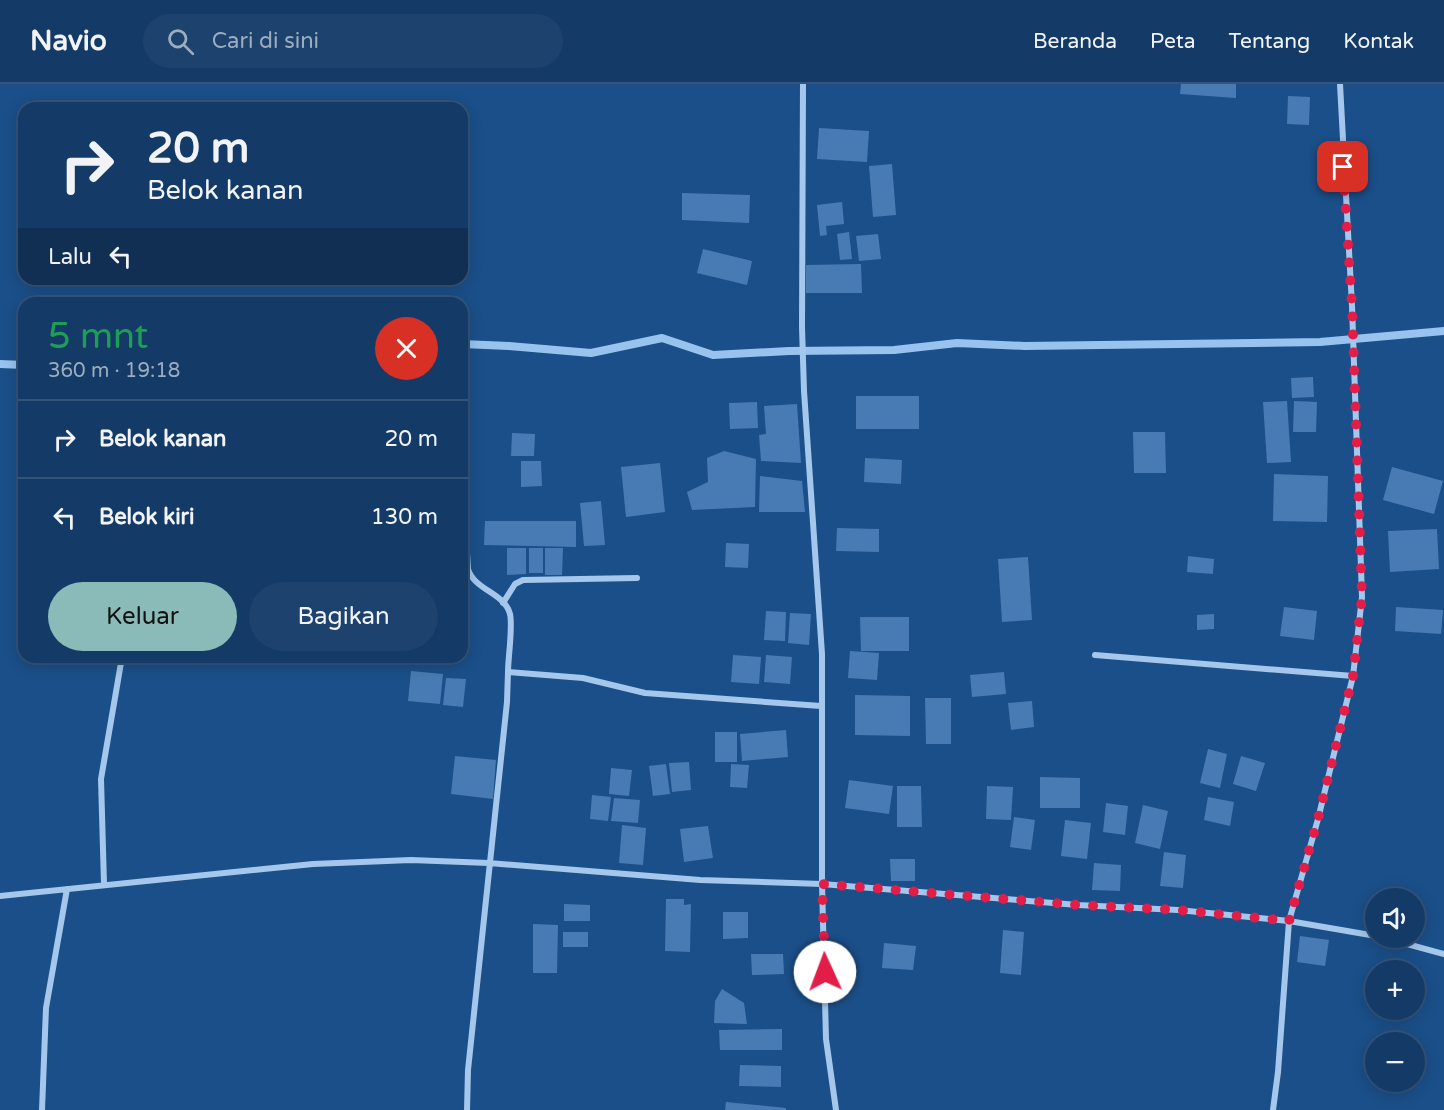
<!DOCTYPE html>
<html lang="id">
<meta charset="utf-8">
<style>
:root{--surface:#143b67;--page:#1d426d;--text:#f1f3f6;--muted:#9dadc0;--line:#33557b;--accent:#8bbbb9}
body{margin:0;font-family:"Varela Round",sans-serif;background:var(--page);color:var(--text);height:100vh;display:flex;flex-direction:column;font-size:22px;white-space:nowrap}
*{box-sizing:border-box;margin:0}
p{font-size:20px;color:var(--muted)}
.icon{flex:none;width:33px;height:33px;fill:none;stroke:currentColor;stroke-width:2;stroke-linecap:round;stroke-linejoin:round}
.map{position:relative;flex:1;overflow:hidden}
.panel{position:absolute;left:18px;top:213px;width:450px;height:366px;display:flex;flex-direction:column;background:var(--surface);border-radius:18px;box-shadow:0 3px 15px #0003,0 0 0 2px var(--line)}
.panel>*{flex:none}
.guide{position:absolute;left:18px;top:18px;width:450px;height:183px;border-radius:18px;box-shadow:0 3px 15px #0003,0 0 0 2px var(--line);background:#143b67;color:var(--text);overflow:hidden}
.controls{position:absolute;left:1365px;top:804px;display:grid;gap:12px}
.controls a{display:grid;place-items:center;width:60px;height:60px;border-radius:50%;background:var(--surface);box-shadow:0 3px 15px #0003,0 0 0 2px var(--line);font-size:30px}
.pin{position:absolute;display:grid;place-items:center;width:51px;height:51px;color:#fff;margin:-26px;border-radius:12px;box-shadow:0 3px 9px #0006}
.me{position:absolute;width:66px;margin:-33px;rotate:358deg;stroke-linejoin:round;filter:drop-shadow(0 0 4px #0008)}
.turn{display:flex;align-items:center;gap:21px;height:126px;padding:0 30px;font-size:27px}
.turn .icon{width:78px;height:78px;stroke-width:2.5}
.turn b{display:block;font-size:42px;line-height:51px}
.then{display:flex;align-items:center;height:57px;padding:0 30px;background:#0003;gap:12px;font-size:22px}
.round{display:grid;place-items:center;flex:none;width:63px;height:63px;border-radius:32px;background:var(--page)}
.summary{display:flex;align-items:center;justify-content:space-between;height:102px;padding:0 30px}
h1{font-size:36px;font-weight:600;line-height:45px;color:#1e9e55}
.button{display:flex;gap:12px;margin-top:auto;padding:12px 30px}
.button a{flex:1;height:69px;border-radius:36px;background:var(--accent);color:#111;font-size:24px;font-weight:600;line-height:69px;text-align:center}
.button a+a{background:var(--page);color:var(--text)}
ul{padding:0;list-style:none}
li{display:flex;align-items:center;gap:18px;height:78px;padding:0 30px;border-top:2px solid var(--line)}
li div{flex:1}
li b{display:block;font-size:22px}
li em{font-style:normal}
header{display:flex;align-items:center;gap:36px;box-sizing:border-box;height:84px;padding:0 30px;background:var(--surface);border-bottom:2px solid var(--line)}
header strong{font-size:28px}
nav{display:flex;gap:33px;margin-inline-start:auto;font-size:21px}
.search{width:420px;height:54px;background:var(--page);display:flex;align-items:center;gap:15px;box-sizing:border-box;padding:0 21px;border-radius:33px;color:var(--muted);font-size:22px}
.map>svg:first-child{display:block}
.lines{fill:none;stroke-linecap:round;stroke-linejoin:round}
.stream{stroke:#98c3ee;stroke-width:8}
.building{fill:#487bb3}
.minor{stroke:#a5c7ec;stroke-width:6}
.route{stroke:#e11d48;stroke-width:10;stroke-dasharray:0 18}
</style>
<header>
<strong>Navio</strong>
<div class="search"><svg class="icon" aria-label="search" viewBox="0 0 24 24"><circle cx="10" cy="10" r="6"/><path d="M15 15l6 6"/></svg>Cari di sini</div>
<nav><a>Beranda</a><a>Peta</a><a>Tentang</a><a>Kontak</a></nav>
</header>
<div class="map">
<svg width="1444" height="1026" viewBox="0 0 1444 1026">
<rect width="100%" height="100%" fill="#1b4f89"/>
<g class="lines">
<path class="stream" d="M462,260L509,262L591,269L662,254L713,271L789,267L894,266L957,259L1025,262L1320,258L1444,247
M0,280L24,281"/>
</g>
<path class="building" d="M1181,0H1236V14L1180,10Z
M1288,12L1310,13L1309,41L1287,40Z
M819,44L869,47L867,78L817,75Z
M892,80L896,131L873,133L869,82Z
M682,109L750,111L749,139L682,136Z
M842,118L844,140L826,142L827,151L820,152L817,121Z
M849,148L852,175L840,176L837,150Z
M878,150L881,175L859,177L856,152Z
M703,165L752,177L747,201L697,189Z
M861,180L862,209H806V181Z
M1313,293L1314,313L1292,314L1291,294Z
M856,312H919V345H856Z
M1287,317L1291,378L1267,379L1263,318Z
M1294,317L1317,318L1316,348H1293Z
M757,318L758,344L730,345L729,319Z
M797,320L801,379L761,377L759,351L766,350L764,322Z
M1133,348H1165L1166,389H1134Z
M512,349L535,350L534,372H511Z
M724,367L756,375L755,423L692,426L687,408L708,398L707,374Z
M865,374L902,376L901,400L864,398Z
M521,377H541L542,402L521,403Z
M660,379L665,428L626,433L621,383Z
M1392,383L1443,397L1434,430L1383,416Z
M1274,390L1328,392L1327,438L1273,437Z
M760,392L802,397L805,428H759Z
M601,417L605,461L584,462L580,419Z
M485,437H576V463L484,461Z
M837,444L879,445V468L836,467Z
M1437,445L1439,485L1390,488L1388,447Z
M726,459L749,460L748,484L725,483Z
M507,464H526V490L507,491Z
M529,464H543V489H529Z
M545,464H563L562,491H545Z
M1188,472L1214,475L1213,490L1187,488Z
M1028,473L1032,536L1002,538L998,475Z
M1284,523L1317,527L1314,556L1280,552Z
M1396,523L1443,526L1441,550L1395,547Z
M766,527L786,528L785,557L764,556Z
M790,529L811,530L809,561L788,559Z
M1214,530V545L1197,546V531Z
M860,533H909V567H861Z
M850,567L879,569L877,596L848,594Z
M733,571L761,573L759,600L731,598Z
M766,571L792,573L790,600L764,598Z
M411,587L443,590L440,620L408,617Z
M1004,588L1006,610L972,613L970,591Z
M446,594L466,595L463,623L443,621Z
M855,611L910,612V652L855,651Z
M925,614H951V660H926Z
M1032,617L1034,643L1011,646L1008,619Z
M786,646L788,673L742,677L740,650Z
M715,648H737V678H715Z
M1208,665L1227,670L1220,704L1200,699Z
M455,672L496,676L493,715L451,710Z
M1241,672L1265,679L1256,707L1233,700Z
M689,678L691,706L672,708L669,679Z
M666,680L670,710L653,712L649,682Z
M731,680L749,681L747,704L730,703Z
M611,684L632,686L629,712L609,710Z
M1040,693L1080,694V724H1040Z
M849,696L893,702L889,730L845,724Z
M897,702H921L922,743H897Z
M987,702L1013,703L1011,736L986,735Z
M592,711L611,713L608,737L590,735Z
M1208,713L1234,718L1230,742L1204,736Z
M614,714L640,716L638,739L611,737Z
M1106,719L1128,722L1125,751L1103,748Z
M1143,721L1168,727L1160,765L1135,759Z
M1014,733L1035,736L1031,766L1010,763Z
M1065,736L1091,739L1087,775L1061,772Z
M622,741L646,744L643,781L619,779Z
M708,742L713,774L684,778L680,745Z
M1164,768L1186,771L1183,804L1160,802Z
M890,775H915V797H891Z
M1094,779L1121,781L1120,807L1092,806Z
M666,815H684V821L691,820L690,868L665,867Z
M564,820L590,821V837H564Z
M723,828H748V854L723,855Z
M533,840L558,841L557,889H533Z
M1003,846L1024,848L1021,891L1000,889Z
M563,848H588V863H563Z
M1300,852L1329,856L1325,882L1297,878Z
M884,859L916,862L913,886L882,884Z
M751,870H783L784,890L752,891Z
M722,905L744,919L747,940L714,939L715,917Z
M782,945V966H720L719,946Z
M740,981L781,982V1003L739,1002Z
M726,1018L786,1024V1026H725Z"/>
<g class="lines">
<path class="minor" d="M803,0L802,243L804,307L822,570V800L826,955L836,1026
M462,387L468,485C474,506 505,509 510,530C513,543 508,574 508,588
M503,519L515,500L523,496L637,494
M1095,571L1353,592
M104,800L101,695L122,573
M0,812L313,780L411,776L489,779L700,796L822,800L1078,821L1178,826L1289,837L1376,852
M1385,854L1444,870
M42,1026L46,924L67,805
M467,1026L468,986L507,618L508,588L583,594L645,609L821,622
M1273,1026L1278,988L1289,837L1318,735L1353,592L1362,513L1352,222L1340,0"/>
</g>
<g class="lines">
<path class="route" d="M825,888L822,800L1078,821L1178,826L1289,837L1318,735L1353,592L1362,513L1352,222L1343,83"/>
</g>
</svg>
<div class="controls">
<a><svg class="icon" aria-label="sound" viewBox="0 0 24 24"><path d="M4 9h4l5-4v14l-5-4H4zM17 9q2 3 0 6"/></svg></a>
<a>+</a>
<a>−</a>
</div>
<div class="pin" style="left:1343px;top:83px;background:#d93025"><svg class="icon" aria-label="arrive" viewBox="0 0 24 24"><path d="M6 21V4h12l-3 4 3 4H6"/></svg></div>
<svg class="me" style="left:825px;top:888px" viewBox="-20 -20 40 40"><circle r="19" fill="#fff"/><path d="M0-13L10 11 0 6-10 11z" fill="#e11d48"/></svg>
<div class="guide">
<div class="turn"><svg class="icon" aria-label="right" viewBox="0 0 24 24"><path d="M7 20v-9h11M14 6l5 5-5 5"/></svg><div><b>20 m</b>Belok kanan</div></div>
<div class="then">Lalu<svg class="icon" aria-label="left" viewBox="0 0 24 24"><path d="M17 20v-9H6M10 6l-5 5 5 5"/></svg></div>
</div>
<section class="panel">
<div class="summary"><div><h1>5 mnt</h1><p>360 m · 19:18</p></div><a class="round" style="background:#d93025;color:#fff"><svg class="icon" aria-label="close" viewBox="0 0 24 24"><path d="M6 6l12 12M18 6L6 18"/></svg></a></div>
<ul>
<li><svg class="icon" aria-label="right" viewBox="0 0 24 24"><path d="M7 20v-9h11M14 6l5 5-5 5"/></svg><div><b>Belok kanan</b></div><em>20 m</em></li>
<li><svg class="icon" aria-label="left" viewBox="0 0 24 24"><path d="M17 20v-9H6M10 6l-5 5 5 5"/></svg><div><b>Belok kiri</b></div><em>130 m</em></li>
</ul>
<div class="button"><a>Keluar</a><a>Bagikan</a></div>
</section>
</div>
